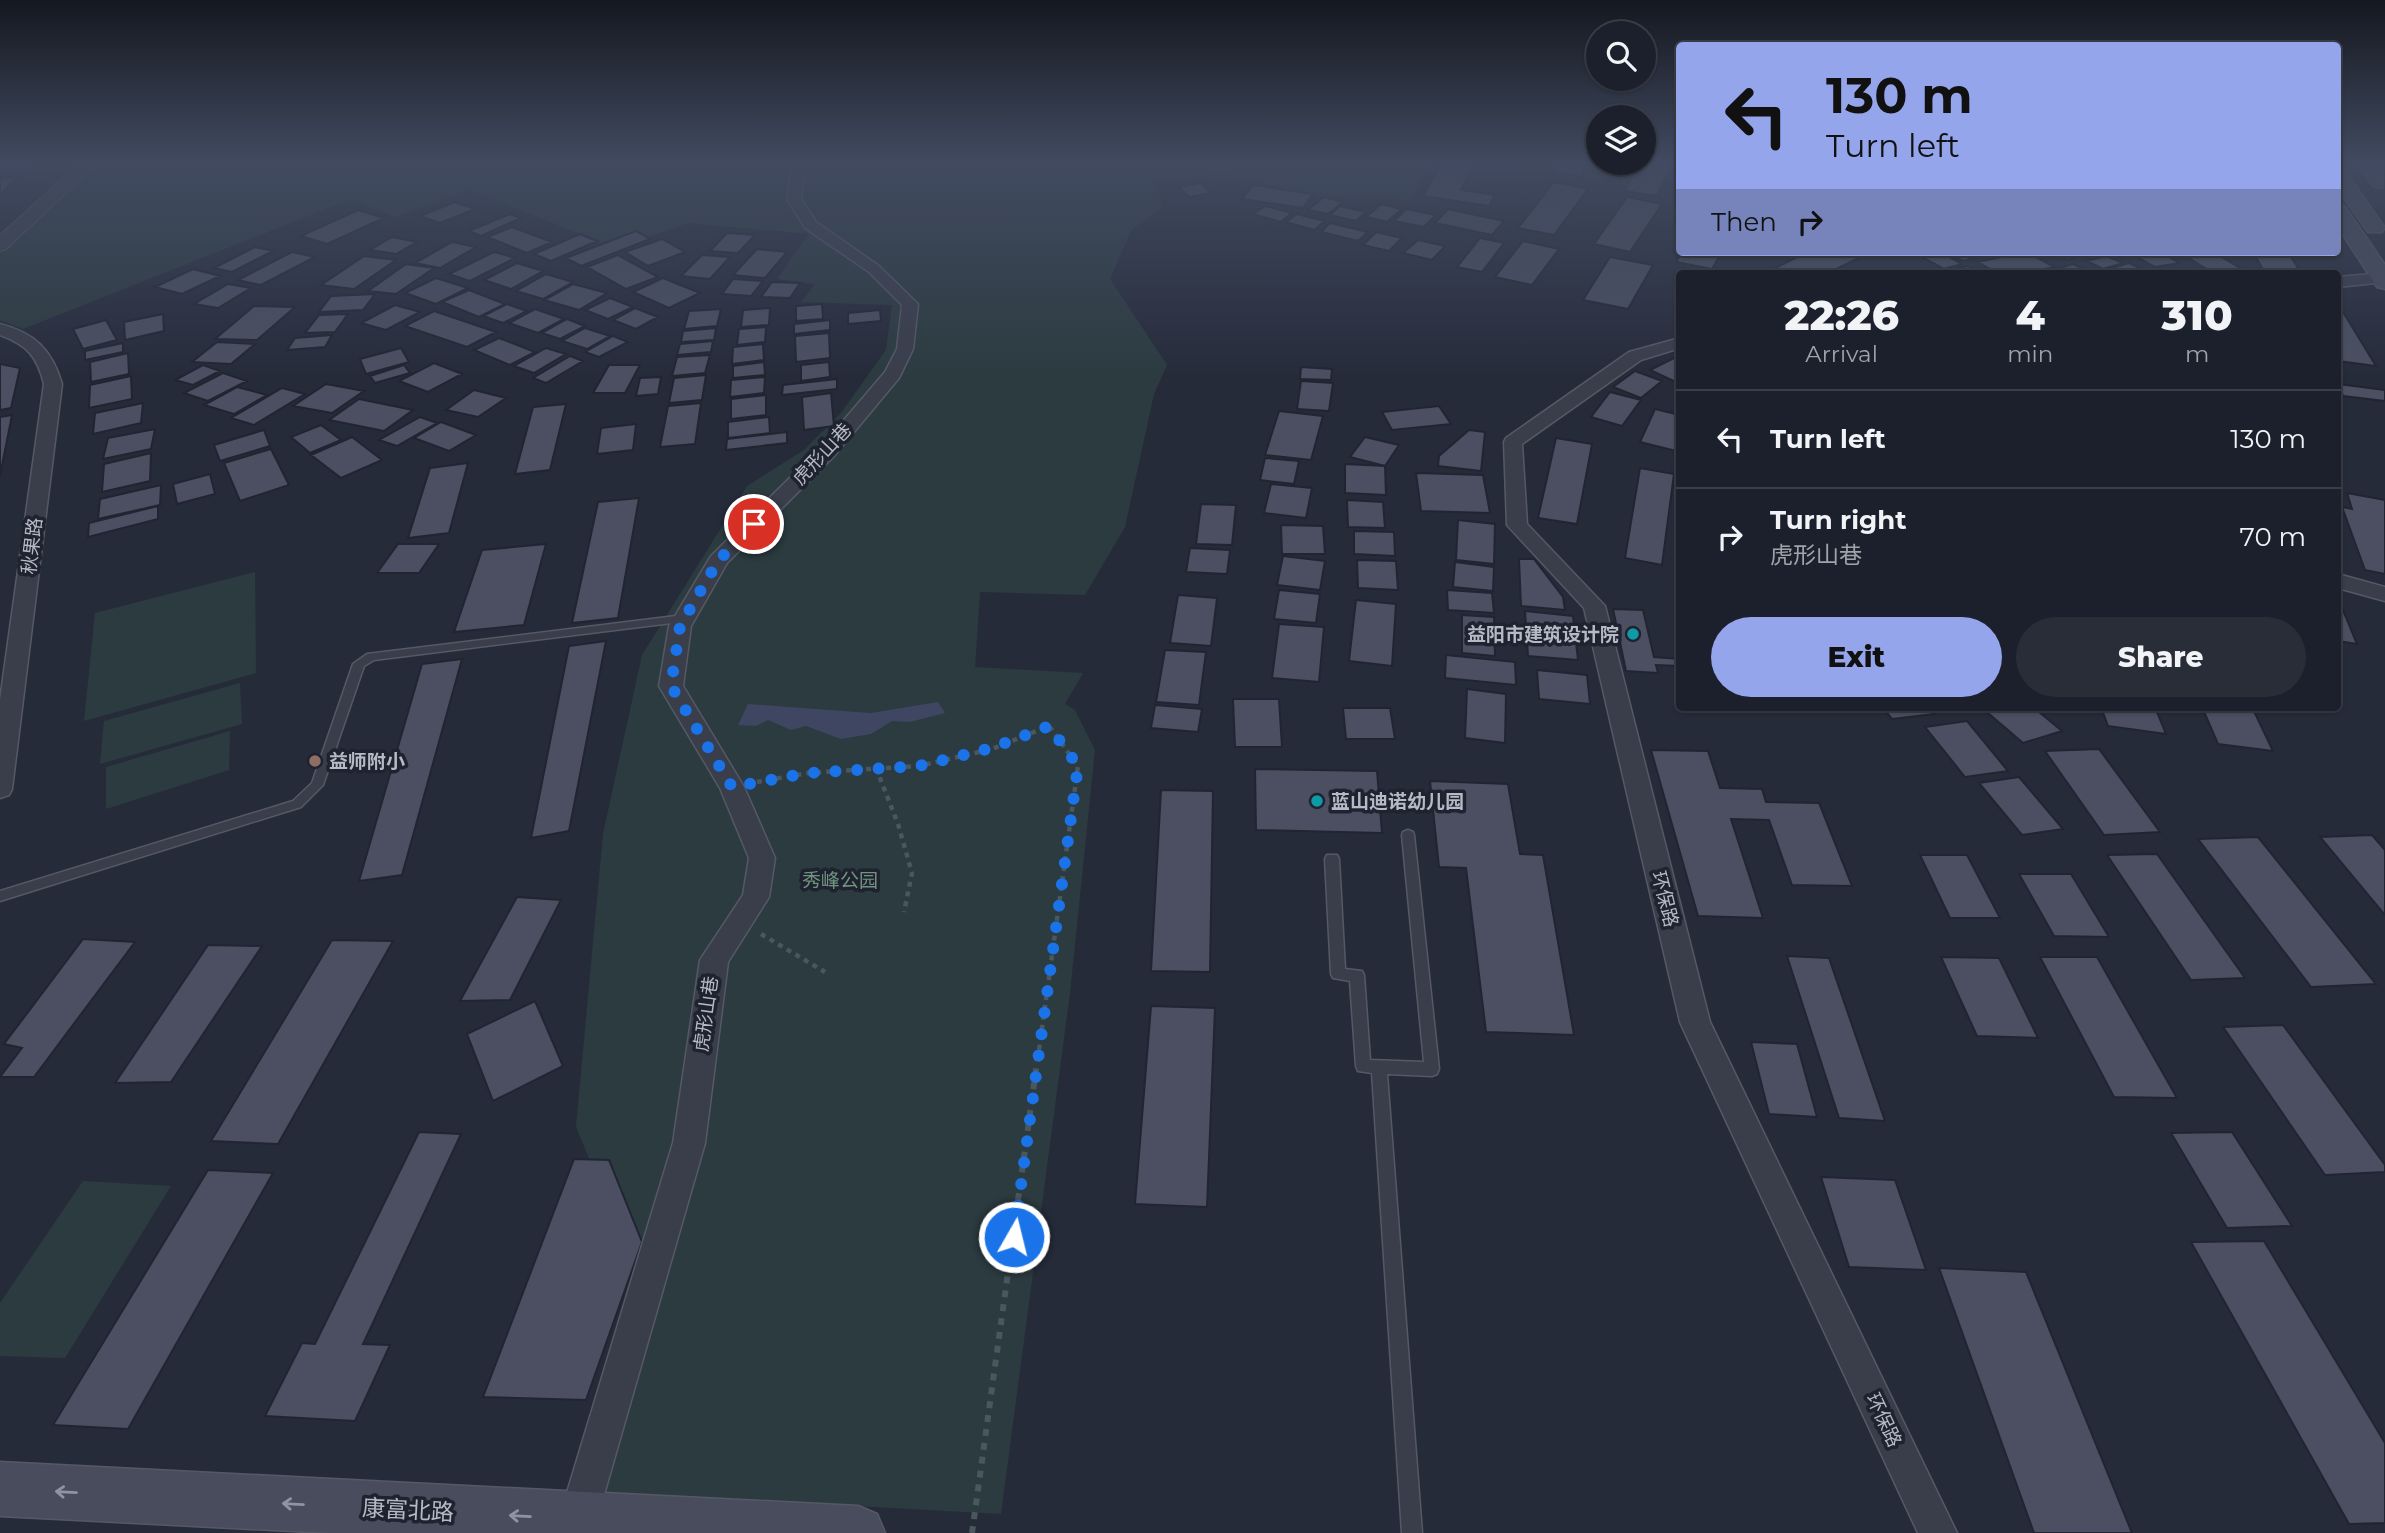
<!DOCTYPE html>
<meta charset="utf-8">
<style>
:root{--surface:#1c202c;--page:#292d38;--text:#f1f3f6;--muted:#a0a3a9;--line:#3a3e48;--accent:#95a5eb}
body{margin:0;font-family:Montserrat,"Noto Sans SC",sans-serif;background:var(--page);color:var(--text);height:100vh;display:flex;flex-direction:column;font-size:26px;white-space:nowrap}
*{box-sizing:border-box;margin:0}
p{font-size:23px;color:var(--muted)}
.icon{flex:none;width:38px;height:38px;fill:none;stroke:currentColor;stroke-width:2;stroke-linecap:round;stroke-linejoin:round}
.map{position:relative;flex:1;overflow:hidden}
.side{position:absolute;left:1676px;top:270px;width:665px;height:441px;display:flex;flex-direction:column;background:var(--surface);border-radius:7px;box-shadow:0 2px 5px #0004,0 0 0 2px var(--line)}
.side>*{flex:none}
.banner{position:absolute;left:1676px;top:42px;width:665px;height:214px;border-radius:7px;box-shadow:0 2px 5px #0004,0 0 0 2px var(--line);background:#95a5eb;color:#111;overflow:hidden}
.buttons{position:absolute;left:1586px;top:21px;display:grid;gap:14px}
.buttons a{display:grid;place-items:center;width:70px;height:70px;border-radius:50%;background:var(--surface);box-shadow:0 2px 5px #0004,0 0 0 2px var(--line);font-size:35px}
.pin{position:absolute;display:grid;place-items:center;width:60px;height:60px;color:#fff;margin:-30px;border:4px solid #fff;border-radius:50%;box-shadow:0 2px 7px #0007}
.me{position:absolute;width:77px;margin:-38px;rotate:8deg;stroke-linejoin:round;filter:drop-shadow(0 0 5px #0008)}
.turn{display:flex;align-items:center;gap:24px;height:147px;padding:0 35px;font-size:32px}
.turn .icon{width:91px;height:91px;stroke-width:2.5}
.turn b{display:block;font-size:49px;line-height:60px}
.then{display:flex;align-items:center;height:66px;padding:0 35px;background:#0003;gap:14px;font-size:26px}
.eta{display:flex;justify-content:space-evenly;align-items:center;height:119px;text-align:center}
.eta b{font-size:42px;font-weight:800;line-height:49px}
.primary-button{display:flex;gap:14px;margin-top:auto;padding:14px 35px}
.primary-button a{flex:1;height:80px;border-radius:42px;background:var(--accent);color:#111;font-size:28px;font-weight:800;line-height:80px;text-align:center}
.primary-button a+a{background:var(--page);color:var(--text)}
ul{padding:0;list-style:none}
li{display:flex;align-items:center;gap:21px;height:98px;padding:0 35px;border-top:2px solid var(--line)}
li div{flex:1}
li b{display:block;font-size:26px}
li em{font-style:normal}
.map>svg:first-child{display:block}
.green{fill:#2c3b40}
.water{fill:#3e4661}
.building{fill:#4b4f61;stroke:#212532;stroke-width:2}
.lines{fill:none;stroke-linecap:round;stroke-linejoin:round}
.service-casing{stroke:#555966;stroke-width:3}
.minor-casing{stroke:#555966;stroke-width:3}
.tertiary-casing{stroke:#555966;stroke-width:2}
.secondary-casing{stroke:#555966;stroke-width:3}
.path-far1{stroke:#4a575d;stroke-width:4.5;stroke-dasharray:5 5;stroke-linecap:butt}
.path{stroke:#4a575d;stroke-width:6;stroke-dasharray:7 7;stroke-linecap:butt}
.service{fill:#3a3e4b;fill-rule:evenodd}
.minor{fill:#3a3e4b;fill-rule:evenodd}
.tertiary{fill:#3a3e4b;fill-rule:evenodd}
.secondary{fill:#494c5d;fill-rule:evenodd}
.oneway{stroke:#9093a1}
.route{stroke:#1a73e8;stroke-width:12;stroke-dasharray:0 21.6}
.culture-dot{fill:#0f9aa8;stroke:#1f2330;stroke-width:2.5}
.education-dot{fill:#8d6e63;stroke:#1f2330;stroke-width:2.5}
.labels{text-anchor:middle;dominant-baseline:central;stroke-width:7;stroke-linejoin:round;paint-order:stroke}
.street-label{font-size:19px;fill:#b6b9c6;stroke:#1f2330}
.poi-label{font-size:19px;font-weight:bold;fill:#b6b9c6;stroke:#1f2330;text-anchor:start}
.park-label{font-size:19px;fill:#70947f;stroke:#1f2330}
.near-street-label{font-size:23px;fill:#b6b9c6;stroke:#1f2330}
</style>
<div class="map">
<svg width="2385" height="1533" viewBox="0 0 2385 1533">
<rect width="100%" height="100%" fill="#262b3a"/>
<path class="green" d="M98,162H1429L1412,200L1314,196L1223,173L1156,183L1162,207L1131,231L1110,279L1167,365L1154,394L1125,527L1085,595L980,592L975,667L1083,673L1065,704L1075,710L1095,750L1070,993L1001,1514L567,1490L636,1271L576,1127L603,834L642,655L747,486L804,450L841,413L886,350L892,305L801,302L815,284L777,279L809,234L688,223L617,249L470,190L395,217L351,199L23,329L0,320V253Z
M255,572L256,673L84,721L95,613Z
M240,683L242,724L100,764L104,721Z
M230,731L229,770L106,809V767Z
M83,1181L171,1186L65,1358L0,1356V1303Z"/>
<path class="water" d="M938,702L945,713L910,722L892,721L871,734L841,739L806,726L791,730L768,720L756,726L738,725L748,704L871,713Z"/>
<path class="building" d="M2,162H35L27,170L0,171Z
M1442,162H1474L1461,190L1495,195L1489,206L1423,196Z
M1557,162H1586L1582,176L1553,172Z
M1673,162L1657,196L1625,191L1639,163Z
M2353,164L2385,167V191L2372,189Z
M17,177L0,195V179Z
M1554,182L1588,189L1554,235L1518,228Z
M1201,183L1211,193L1189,197L1179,187Z
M1253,185L1313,194L1303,208L1242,199Z
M1324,197L1343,202L1328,214L1308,210Z
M1627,197L1662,204L1630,252L1594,244Z
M455,202L475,209L440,223L420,216Z
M1381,204L1402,209L1387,222L1366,217Z
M1265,206L1292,213L1281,222L1253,214Z
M1340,206L1366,212L1356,221L1330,215Z
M1406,209L1436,215L1424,227L1394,221Z
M1448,209L1504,221L1492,235L1435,223Z
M358,210L384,218L327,244L301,236Z
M510,214L521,218L481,236L469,231Z
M1297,214L1325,221L1314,230L1286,222Z
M1330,223L1368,232L1358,241L1321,232Z
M512,227L552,242L527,253L487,237Z
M636,231L650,239L581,266L566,258Z
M1376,232L1402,238L1389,251L1363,245Z
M727,233L755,235L738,253L710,251Z
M580,234L597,241L551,261L534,254Z
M392,237L417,242L396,254L370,250Z
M1480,238L1504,243L1482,272L1457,267Z
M662,239L685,252L648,266L625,252Z
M1418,240L1445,246L1432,260L1403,253Z
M1523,241L1559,249L1532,285L1495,277Z
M452,242L476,247L440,268L415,263Z
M255,247L273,251L232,272L214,268Z
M757,249L787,252L765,278L733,275Z
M292,252L315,257L261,285L238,280Z
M494,252L515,258L470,281L449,274Z
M1682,252H1722L1712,269L1676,262Z
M1808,252H1858L1865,255L1828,273H1765Z
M1930,252H1940L1962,264L1944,269L1918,255Z
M1945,252H1986L1990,254L1963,261Z
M2027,252L2054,267L2024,273H1997L1977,262Z
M2050,252H2094L2068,260Z
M2160,252L2180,263L2155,267L2130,253Z
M2214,252L2248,273H2213L2182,254Z
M2253,252L2290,255L2301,273H2265Z
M618,255L658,277L626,289L587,267Z
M702,255L730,257L710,279L681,276Z
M364,256L396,260L354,289L321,285Z
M2106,256L2123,263L2103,269L2087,261Z
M1610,257L1653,265L1628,309L1583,300Z
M517,263L543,271L511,289L484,280Z
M2129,263L2148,272L2102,271Z
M406,264L434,268L396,294L368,291Z
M2073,264L2093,273L2048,272Z
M1968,266L1980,273H1938Z
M193,269L220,276L182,294L155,287Z
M546,274L573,282L543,299L516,291Z
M436,278L468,288L436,304L405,293Z
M663,278L700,293L669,308L633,292Z
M733,279L763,281L751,296L722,294Z
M772,282L800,283L790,298L761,297Z
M228,284L251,288L218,308L194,304Z
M573,284L607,293L579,310L544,300Z
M469,290L505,304L479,317L442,302Z
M375,294L363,310L319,312L331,296Z
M610,298L633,307L608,319L585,310Z
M507,304L527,311L503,323L483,316Z
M822,304L823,319L796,321V306Z
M395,305L420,312L386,330L361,323Z
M254,306L295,307L257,340L215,339Z
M2338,307H2340L2376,366L2338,361Z
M635,308L658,317L636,329L613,320Z
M770,308L769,325L741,327L743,310Z
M535,309L564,319L538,333L509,323Z
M721,309L717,326L684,329L689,311Z
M880,310L881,321L848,324V313Z
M434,311L496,332L467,347L405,326Z
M163,314L164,331L125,340L124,322Z
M348,314L335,332L305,333L319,315Z
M567,319L585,326L560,339L542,333Z
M106,320L117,340L83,349L73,329Z
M830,320V330L794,334V324Z
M766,327L765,342L737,345L739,329Z
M585,328L610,336L587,349L562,341Z
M716,328L714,340L681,342L683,331Z
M829,333L830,358L796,362L795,336Z
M332,335L325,347L287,350L295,338Z
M613,336L628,342L599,357L585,352Z
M499,338L535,352L510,365L474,350Z
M713,341L711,352L677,355L680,344Z
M217,342L255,344L231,364L192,362Z
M123,343V352L85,360V351Z
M763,344L764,360L732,364L733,347Z
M401,348L409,362L366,374L360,359Z
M546,348L566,354L534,373L514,366Z
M128,353L129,374L91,382L90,362Z
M710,355L705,373L672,376L677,357Z
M1680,355V384L1650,370Z
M570,356L583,361L546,383L533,378Z
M764,362L765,375L733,378V366Z
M829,362L830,377L801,381V365Z
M434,363L462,374L428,392L399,381Z
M0,364L20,368L11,408L0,410Z
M203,365L220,371L193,385L175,380Z
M404,365L410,373L375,383L370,376Z
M609,365H640L625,393H593Z
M1301,367L1332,369L1331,380L1300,379Z
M1635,371L1662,381L1641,398L1613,387Z
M223,373L247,381L208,401L184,393Z
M706,375L702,400L669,403L674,378Z
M131,376L132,399L89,408L90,385Z
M661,377L658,394L636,396L640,378Z
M765,377L764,393L730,397L731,380Z
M837,379V389L782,395L783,385Z
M1301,381L1333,383L1329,411L1297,409Z
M326,384L364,391L332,413L293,406Z
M2338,384L2385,390V401L2343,396Z
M237,387L267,395L234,414L204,405Z
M282,388L305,394L254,425L231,418Z
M474,390L506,398L478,417L446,410Z
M1610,392L1641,400L1622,426L1591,417Z
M831,393L834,426L804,430L802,397Z
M766,395V415L731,419V399Z
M359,399L413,410L384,431L329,420Z
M143,403L141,423L93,434L95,413Z
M701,403L695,444L660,447L668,406Z
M566,404L550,470L515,474L533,407Z
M1439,406L1451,424L1392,430L1382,412Z
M1655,409L1680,415V452L1640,442Z
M1279,411L1323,416L1311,460L1265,455Z
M12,415L0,476V417Z
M420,417L437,423L397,446L379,440Z
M769,417L770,433L728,438V422Z
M441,422L476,435L449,451L414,438Z
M636,424L633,450L597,454L601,428Z
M321,425L341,440L310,453L291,437Z
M155,429L151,449L103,459L108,438Z
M264,430L270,446L220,461L214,445Z
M1469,430L1485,432L1481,471L1438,466L1439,456Z
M787,432V443L726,450L727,439Z
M352,437L382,460L341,478L311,455Z
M1365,437L1399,445L1385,466L1350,457Z
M1556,438L1592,444L1577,524L1538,518Z
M271,449L289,485L240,501L224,463Z
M151,453L150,481L102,492L104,464Z
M1265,458L1299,461L1294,484L1260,480Z
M468,463L449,533L408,538L430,468Z
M1345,464L1385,466L1386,495L1345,493Z
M1640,468L1674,474L1662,565L1625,558Z
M1416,473L1483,475L1490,513L1421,511Z
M210,474L215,494L177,504L173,484Z
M1271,484L1312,488L1306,518L1264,513Z
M161,485L160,505L98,519L100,499Z
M2347,493L2385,500V574L2365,570L2342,507L2352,509Z
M639,498L618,618L572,623L598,502Z
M1347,500L1383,502L1385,528L1348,527Z
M1201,504L1236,505L1232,545L1196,544Z
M158,506V519L88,537L89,523Z
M1458,520L1495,524L1494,564L1456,560Z
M1281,525L1323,526L1325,554H1282Z
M1354,531L1394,532L1395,556L1354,554Z
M398,544H439L419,573H377Z
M546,544L524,625L454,632L482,550Z
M1190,548L1230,550L1227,574L1186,572Z
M1283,556L1325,561L1320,590L1277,585Z
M1519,559H1534L1563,597L1565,610L1521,606Z
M1357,560L1396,561L1398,590L1358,588Z
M1455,562L1494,567L1493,591L1453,587Z
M1279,590L1320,594L1316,623L1274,619Z
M1447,590L1492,593L1494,613L1448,610Z
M1178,595L1217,598L1211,646L1170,643Z
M2338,598L2357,644L2338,641Z
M1356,600L1396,604L1392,666L1349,661Z
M1613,609L1643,610L1654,657L1680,659V666L1656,665L1658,673L1626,671Z
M1525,611L1573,616L1578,660L1528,656Z
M1462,615L1494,617L1495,656L1462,653Z
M1279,624L1324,627L1319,682L1272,678Z
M606,641L569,831L531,838L569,646Z
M1165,650L1206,652L1199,705L1156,702Z
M1446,655L1515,662L1516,685L1445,678Z
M462,659L402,875L359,881L422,664Z
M1537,670L1587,675L1590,704L1539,699Z
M1467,689L1506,694L1505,743L1465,738Z
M1233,699H1279L1282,747H1235Z
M1155,705L1202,709L1198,732L1151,728Z
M1882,707H1928L1934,714L1892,719Z
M1981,707H2033L2062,731L2023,743Z
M2101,707H2155L2166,734L2108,726Z
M2202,707H2252L2273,751L2218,744Z
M1343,708H1390L1395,739H1346Z
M1967,721L2008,771L1965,777L1925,727Z
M2099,749L2160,832L2104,835L2045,751Z
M1651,750L1708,751L1720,788L1762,789L1766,802L1819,803L1852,886L1792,885L1769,820L1731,819L1763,918L1698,916Z
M1255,769L1377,771L1382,833L1256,830Z
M2019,777L2063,829L2022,835L1979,783Z
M1430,781L1508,784L1520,854L1543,855L1574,1035L1486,1032L1466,868L1439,867Z
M1161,790L1213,791L1210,972L1151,971Z
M2372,835L2385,850V915L2320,837Z
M2258,837L2376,984L2311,987L2198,839Z
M2157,854L2245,978L2191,980L2107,855Z
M1920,855H1967L2000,918H1950Z
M2019,874H2071L2109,937L2054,936Z
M517,897L561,900L510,1000L460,1001Z
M83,939L135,942L34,1077H0L22,1048L4,1044Z
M332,940L393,941L278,1144L211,1141Z
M208,945L262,946L171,1082L115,1083Z
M1787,956L1829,958L1885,1121L1839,1118Z
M1941,957L1999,958L2038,1038L1977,1036Z
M2040,957H2097L2177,1098L2114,1097Z
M535,1001L563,1066L493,1101L467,1034Z
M1151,1006L1215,1008L1207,1207L1135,1204Z
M2283,1025L2385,1165V1172L2325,1175L2223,1027Z
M1751,1042L1797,1044L1817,1117L1769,1114Z
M419,1132L461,1134L363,1344L390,1345L355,1421L265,1416L302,1343L315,1344Z
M2232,1132L2292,1226L2227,1228L2171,1133Z
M574,1159L609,1160L642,1242L586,1400L483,1397Z
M208,1170L273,1173L128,1429L53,1425Z
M1821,1177L1895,1180L1926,1270L1849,1267Z
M2264,1241L2385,1443V1523L2349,1524L2191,1242Z
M1939,1268L2026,1272L2132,1533H2034Z"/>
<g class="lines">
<g class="service-casing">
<path id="service" d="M684,615L689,619L688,621L374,660L364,666L323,785L301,807L0,901V891L293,801L312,783L353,664L367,654Z
M1408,830L1413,832L1414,835L1439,1069L1437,1074L1432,1076L1387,1074L1422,1533H1402L1372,1073L1358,1071L1356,1066L1350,981L1333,978L1331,974L1325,859L1327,855H1337L1339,859L1345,969L1362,971L1364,975L1370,1060L1424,1062L1402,835L1403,832Z"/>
</g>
<g class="minor-casing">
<path id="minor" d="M792,162H806L801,199L816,222L879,266L918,304L913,349L899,378L834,456L727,563L691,626L683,686L744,787L775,858L769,897L728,962L705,1143L597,1519L591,1532L566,1533L559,1519L673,1143L700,960L743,895L749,858L720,788L659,686L669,626L711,556L820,448L885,372L897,349L902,305L869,272L805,228L787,199Z
M2383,273L2385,282L2338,287V277Z
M0,324C35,333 52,350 62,384L12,789L9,795L0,798V700L44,384C37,356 27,345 0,335Z
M1680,338V348L1641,360L1522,444L1527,524L1605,606L1710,1022L1957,1533H1918L1680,1022L1584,608L1507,525L1504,442L1506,438L1629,352Z
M2338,574L2385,587V601L2338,588Z"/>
</g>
<g class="tertiary-casing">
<path id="tertiary" d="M81,162H99L6,249L0,251V235Z"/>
</g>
<g class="secondary-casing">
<path id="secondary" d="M2338,169L2345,171L2382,224L2385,227L2382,232H2368L2338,189Z
M2338,205L2345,207L2385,265V289L2377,287L2338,227Z
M0,1462L858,1506L877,1514L885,1533H331L0,1516Z"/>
</g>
<path class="path-far1" d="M876,768L898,824L912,873L904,912
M757,782L808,773L919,766L992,749L1049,726L1078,766L1039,1050
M761,934L825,972"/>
<path class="path" d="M972,1533L1039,1048"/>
<use href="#service" class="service"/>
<use href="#minor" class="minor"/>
<use href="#tertiary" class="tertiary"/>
<use href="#secondary" class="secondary"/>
</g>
<defs><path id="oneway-shaft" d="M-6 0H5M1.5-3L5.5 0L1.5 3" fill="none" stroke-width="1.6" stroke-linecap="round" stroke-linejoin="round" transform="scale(1.75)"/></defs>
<g class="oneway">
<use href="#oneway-shaft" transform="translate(66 1492) rotate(-177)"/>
<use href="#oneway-shaft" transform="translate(293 1504) rotate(-177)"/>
<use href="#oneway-shaft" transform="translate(520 1516) rotate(-177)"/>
</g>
<linearGradient id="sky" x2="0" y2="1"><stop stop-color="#151820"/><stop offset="0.43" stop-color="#414a60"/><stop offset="1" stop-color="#414a60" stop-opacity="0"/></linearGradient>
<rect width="2385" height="377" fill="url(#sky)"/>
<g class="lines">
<path class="route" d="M754,524L718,561L680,626L671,686L732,787L808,773L919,766L992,748L1049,726L1078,766L1014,1237"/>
</g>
<g class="culture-dot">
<circle cx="1633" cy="634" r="7"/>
<circle cx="1317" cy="801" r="7"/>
</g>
<circle class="education-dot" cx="315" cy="761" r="7"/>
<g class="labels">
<g class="street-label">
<text transform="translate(822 454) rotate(-47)">虎形山巷</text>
<text transform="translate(32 546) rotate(-83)">秋果路</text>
<text transform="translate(1665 899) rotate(76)">环保路</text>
<text transform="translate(706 1014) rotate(-82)">虎形山巷</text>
<text transform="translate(1884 1420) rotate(65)">环保路</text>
</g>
<g class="poi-label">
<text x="1619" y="634" text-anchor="end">益阳市建筑设计院</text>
<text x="329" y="761">益师附小</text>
<text x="1331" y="801">蓝山迪诺幼儿园</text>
</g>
<g class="park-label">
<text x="840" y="880">秀峰公园</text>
</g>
<g class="near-street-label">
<text transform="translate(408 1510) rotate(3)">康富北路</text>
</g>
</g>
</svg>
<div class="buttons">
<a><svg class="icon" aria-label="search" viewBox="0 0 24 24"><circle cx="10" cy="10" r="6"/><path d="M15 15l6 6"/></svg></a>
<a><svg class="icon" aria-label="layers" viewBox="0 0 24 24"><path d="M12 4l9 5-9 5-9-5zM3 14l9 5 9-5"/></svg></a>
</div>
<div class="pin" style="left:754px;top:524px;background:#d93025"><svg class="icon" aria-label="arrive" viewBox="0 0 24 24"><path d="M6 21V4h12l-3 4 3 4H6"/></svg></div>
<svg class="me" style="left:1014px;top:1237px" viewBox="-20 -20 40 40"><circle r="17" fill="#1a73e8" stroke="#fff" stroke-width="3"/><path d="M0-11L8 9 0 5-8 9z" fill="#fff"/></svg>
<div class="banner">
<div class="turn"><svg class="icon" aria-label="left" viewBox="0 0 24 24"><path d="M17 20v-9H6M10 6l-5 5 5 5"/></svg><div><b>130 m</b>Turn left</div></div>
<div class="then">Then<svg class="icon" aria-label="right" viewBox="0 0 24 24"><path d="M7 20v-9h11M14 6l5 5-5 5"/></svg></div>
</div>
<section class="side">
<div class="eta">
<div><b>22:26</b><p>Arrival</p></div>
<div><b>4</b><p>min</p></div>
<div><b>310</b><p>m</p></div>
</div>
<ul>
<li><svg class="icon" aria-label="left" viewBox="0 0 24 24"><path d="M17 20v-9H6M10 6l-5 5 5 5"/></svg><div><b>Turn left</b></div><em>130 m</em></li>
<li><svg class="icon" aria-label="right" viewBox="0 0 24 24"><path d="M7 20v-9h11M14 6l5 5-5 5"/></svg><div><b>Turn right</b><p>虎形山巷</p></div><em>70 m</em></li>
</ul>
<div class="primary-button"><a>Exit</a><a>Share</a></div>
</section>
</div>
